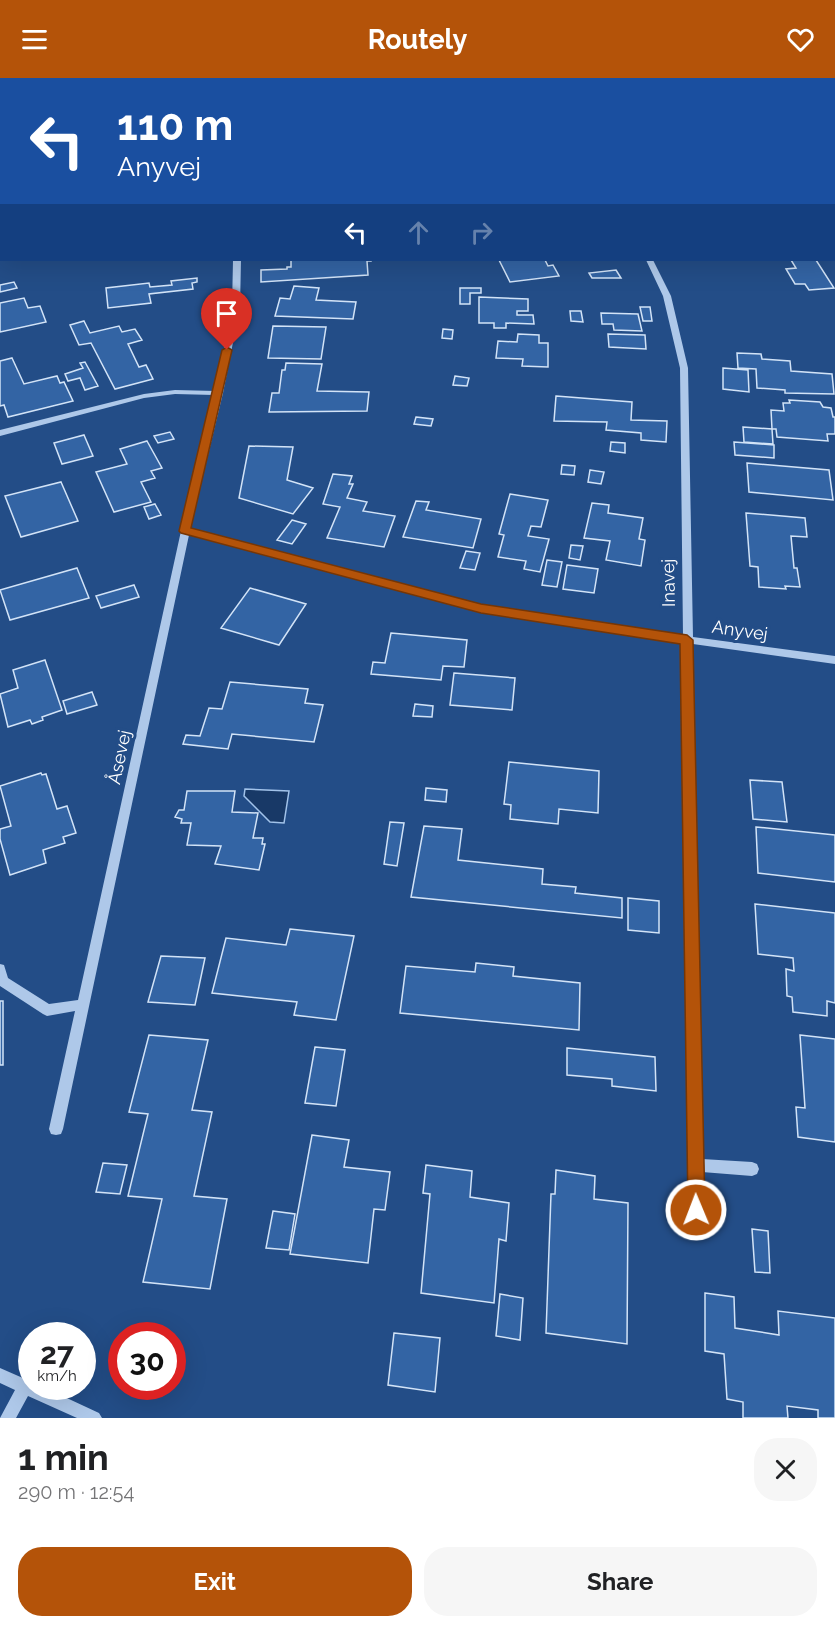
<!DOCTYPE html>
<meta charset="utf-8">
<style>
:root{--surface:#fff;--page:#f6f6f6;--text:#202124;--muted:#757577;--accent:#b45309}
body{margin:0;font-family:Raleway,sans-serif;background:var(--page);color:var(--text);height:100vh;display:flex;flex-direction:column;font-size:22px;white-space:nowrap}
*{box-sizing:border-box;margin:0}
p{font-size:20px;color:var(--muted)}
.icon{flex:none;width:33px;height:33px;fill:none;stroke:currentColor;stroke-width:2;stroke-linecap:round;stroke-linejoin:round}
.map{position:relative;height:1340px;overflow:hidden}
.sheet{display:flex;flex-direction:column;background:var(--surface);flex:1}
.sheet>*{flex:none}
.hud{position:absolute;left:0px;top:0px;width:836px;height:183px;box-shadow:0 6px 24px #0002;background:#1a4fa0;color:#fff;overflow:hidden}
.speed{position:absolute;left:18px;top:1244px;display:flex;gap:12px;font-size:30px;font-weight:700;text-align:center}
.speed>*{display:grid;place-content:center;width:78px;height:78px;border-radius:50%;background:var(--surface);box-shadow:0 6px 24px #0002;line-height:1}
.speed small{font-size:15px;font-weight:400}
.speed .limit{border:9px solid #d22;background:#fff;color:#111}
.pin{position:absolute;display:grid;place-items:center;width:51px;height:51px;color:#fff;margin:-62px -26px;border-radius:50% 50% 50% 0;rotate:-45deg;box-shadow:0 0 6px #0007}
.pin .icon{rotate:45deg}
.me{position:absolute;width:66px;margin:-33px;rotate:359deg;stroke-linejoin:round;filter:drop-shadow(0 0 4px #0008)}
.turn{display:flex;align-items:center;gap:21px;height:126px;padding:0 18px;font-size:27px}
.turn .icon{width:78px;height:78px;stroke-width:2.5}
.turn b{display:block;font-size:42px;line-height:51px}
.lanes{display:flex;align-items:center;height:57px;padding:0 18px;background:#0003;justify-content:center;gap:30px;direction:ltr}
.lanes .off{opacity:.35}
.round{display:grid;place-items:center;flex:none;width:63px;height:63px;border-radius:24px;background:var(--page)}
.summary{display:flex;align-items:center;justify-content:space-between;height:102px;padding:0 18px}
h1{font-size:36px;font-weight:700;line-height:45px}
.primary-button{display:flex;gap:12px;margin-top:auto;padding:12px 18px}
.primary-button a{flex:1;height:69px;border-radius:24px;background:var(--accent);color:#fff;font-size:24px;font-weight:700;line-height:69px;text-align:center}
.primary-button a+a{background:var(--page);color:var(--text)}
header{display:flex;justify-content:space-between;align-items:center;height:78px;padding:0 18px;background:var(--accent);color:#fff;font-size:27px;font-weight:700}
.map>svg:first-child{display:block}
.water{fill:#183967;stroke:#a2c3ea;stroke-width:1.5}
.building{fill:#3364a4;stroke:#d2e3f7;stroke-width:1.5}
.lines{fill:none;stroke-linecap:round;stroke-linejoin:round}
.minor{fill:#aec8e9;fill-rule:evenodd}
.route{fill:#b45309;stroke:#753606;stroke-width:1.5}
.labels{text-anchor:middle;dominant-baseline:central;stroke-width:6;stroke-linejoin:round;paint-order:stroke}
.street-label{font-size:18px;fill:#fff;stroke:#234d87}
</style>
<header><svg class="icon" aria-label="menu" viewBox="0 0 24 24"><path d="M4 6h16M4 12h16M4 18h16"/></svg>Routely<svg class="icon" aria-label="heart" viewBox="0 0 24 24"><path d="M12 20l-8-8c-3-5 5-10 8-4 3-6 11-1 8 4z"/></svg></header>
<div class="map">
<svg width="835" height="1340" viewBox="0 0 835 1340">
<rect width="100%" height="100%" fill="#234d87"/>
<path class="water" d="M245,711L289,713L284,745L270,744L244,718Z"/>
<path class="building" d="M86,0H157V2H87Z
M291,182H371V183H367L368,197L261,204V192L287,191V189H291Z
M499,182H545L548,188L553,187L559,198L510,204Z
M791,182H816L834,210L809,212L805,206H795L786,191L796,190Z
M616,192L621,200H592L589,195Z
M197,200V204L192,205L193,211L149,216L151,225L108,230L106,210L149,205L150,209L172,207L171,203Z
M14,204L17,210L0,214V207Z
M294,208L319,210L316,222L356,224L353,241L275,238L280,220L290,221Z
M460,210H481V215H470V226H460Z
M479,219L528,221V233H517V237H533L534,246L506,245V250H494V245H479Z
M24,220L28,230L40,228L46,244L0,254V225Z
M640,229H650L652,243H643Z
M570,233H581L583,244L571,243Z
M601,235L638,236L642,253L614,252L613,246H602Z
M84,243L90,255L119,248L122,254L135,251L142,262L128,266L139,289L146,287L153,301L115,311L91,265L79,267L70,247Z
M273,248L326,249L321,281L268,280Z
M443,251L453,252L452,261L442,260Z
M518,256L539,257V265H548V289L522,288L523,281L496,280L498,263L517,264Z
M608,256L645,257L646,271L609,269Z
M737,275L761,276L762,281L790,283L791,293L832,296L834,316L785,315V312L757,310L756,291L738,290Z
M12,280L24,306L57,298L60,305L64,304L73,323L8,339L4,327L0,328V283Z
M85,284L98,308L85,312L80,300L68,303L65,296L83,290L80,285Z
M286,285L322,286L317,313L369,314L367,333L269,334L272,315H279L282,292H285Z
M723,290L748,292L749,314L723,311Z
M455,298L469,300L467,308L453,307Z
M556,318L632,324L631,342L667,343L666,364L641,362V355L606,352L607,344L554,343Z
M789,322L820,324L823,329L831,330L833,339H835V356H827L828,363L777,359L776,351H772L771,332L784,333L783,325H790Z
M416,339L433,341L431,348L414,346Z
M743,349L772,351L773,366L744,364Z
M170,354L174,361L158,365L154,358Z
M84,357L93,378L62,386L54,365Z
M147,363L162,390L151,393L155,400L141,404L151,424L114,434L96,394L127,386L120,371Z
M611,364L625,365V375L610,373Z
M734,364L774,367V380L735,377Z
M249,368L293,369L287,402L313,410L293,436L239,420Z
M747,385L829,392L833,422L749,414Z
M562,387L575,388L574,397L561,396Z
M590,392L604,394L601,406L588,404Z
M333,396L352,398L349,406H353L347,420L367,424L363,433L395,438L384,469L327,460L340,429L323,426Z
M61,404L78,443L21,459L5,418Z
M510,416L548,422L541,449L531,448L528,458L549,461L540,494L524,491L526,483L498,479L504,457L499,456Z
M416,423L429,424L426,432L481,441L473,470L403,459Z
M592,425L609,427L608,435L643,440L639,461L645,462L641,488L606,482L610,463L584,460Z
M155,426L161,437L149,441L144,429Z
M746,435L805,440L807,459L791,458L794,490H797L800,509L785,508L786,511L759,509L758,489L750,488Z
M292,442L306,446L292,466L277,462Z
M571,467L583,468L580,482L569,480Z
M466,473L480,475L475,492L460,490Z
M547,482L562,484L557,509L542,507Z
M567,487L598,491L594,515L563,511Z
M77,490L89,520L10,542L0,512Z
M134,507L139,519L101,530L96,518Z
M250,510L306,526L279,567L221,550Z
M391,555L467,562L464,589L443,588L441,602L371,596L373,584L385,585Z
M45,582L62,632L42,639L43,642L32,646L30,642L8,649L0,616L18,610L13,592Z
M454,595L515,600L512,632L450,627Z
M230,604L308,611L305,625L323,627L314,664L232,656L228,671L183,666L186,657L200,658L209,630L222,631Z
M92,614L97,627L67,636L63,623Z
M415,626L433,628L432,639L413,638Z
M509,684L599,693L598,735L559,731L558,746L510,741L511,727L504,726Z
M41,695L42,697L46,696L57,731L67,728L76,755L63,759L65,765L43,772L46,785L10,797L0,761V751L11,748L0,708Z
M750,702L782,704L787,744L753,741Z
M426,710L447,712L446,724L425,722Z
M187,713H235L232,734L258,735L253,760H263L262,766H265L259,792L215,786L221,768L187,767L191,745H181L182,741L175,739L179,732H184Z
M390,744L404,745L397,788L384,786Z
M424,748L462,751L458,782L543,791L542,806L576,809L575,815L622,820V840L411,819Z
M756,749L835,757V804L758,795Z
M628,820L659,823V855L628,852Z
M755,826L835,835V925L827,923V938L793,934L792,919L787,918L786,891L794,893L793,880L758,876Z
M290,851L354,858L336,942L294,937L297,924L212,915L226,860L286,867Z
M161,878L205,880L195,927L148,924Z
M476,885L514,889L513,898L580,905L579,952L400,935L406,888L475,894Z
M0,923H3V987H0Z
M149,957L208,962L192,1032L212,1034L194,1118L227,1121L210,1211L143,1204L162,1121L128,1118L148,1036L129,1034Z
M800,957L835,961V1064L798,1059L796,1029L805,1030Z
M315,969L345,972L336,1028L305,1025Z
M567,970L655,979L656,1013L612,1008V1001L567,997Z
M312,1057L349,1062L344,1089L390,1094L385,1132L374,1131L368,1185L290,1176Z
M103,1085L127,1087L120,1116L96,1114Z
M426,1087L472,1093L470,1119L509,1125L506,1163L499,1161L494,1225L421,1215L430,1116L423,1115Z
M556,1092L595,1098L594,1121L628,1125L627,1266L546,1255L551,1116H555Z
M273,1133L295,1136L289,1172L266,1170Z
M752,1151L768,1153L770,1195L755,1194Z
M705,1215L734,1219L735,1250L779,1257L778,1233L835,1240V1340H818V1332L787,1328L788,1340H743V1324L727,1321L724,1276L705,1273Z
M500,1216L523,1220L520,1262L496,1258Z
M394,1255L440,1260L435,1314L388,1307Z"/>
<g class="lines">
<path class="minor" d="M191,0H197V2H191Z
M527,0H533L534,2H528Z
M0,100H2V104H0Z
M233,182H241L240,229L223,315L190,451L481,527L683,558L680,290L663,218L646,182H653L671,218L688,290L693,559L835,578V586L693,566L702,1081L752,1084L757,1086L759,1091L757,1096L752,1098L702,1094L703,1132L701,1137L696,1139L691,1137L689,1132L683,565L481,533L189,457L63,1051L61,1056L56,1057L51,1056L49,1051L75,933L47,938L43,936L0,908V886L4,887L8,900L49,926L78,922L181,453L214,317L175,316L144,320L0,358V352L144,316L175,312L216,313L232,229Z
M0,1290L32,1304V1308H41L99,1335L102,1340H77L28,1318L16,1340H0L15,1312L0,1305Z"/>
</g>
<path class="route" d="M227,269L232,272L191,450L481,526L687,557L693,562L705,1132L703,1138L696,1141L690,1138L688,1132L680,566L481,535L181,455L179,453L222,272Z"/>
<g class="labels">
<g class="street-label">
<text transform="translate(668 505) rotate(-91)">Inavej</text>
<text transform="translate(740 552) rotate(8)">Anyvej</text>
<text transform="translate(119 679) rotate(-78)">Åsevej</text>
</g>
</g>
</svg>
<div class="speed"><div>27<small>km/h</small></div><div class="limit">30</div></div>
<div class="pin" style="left:227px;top:272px;background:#d93025"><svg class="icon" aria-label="arrive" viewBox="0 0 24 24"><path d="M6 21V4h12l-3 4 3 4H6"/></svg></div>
<svg class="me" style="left:696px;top:1132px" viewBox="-20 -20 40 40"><circle r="17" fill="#b45309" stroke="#fff" stroke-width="3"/><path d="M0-11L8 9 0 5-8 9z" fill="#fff"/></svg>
<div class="hud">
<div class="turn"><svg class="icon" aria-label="left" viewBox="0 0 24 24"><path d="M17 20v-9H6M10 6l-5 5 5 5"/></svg><div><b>110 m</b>Anyvej</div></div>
<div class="lanes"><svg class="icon" aria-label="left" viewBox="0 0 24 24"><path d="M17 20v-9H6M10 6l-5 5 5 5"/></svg><svg class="icon off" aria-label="ahead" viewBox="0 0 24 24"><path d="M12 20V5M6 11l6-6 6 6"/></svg><svg class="icon off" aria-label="right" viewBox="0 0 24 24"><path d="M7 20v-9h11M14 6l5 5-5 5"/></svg></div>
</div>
</div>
<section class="sheet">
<div class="summary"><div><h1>1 min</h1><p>290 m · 12:54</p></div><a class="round"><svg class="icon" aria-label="close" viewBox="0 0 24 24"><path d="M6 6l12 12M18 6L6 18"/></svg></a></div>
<div class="primary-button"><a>Exit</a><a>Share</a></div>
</section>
